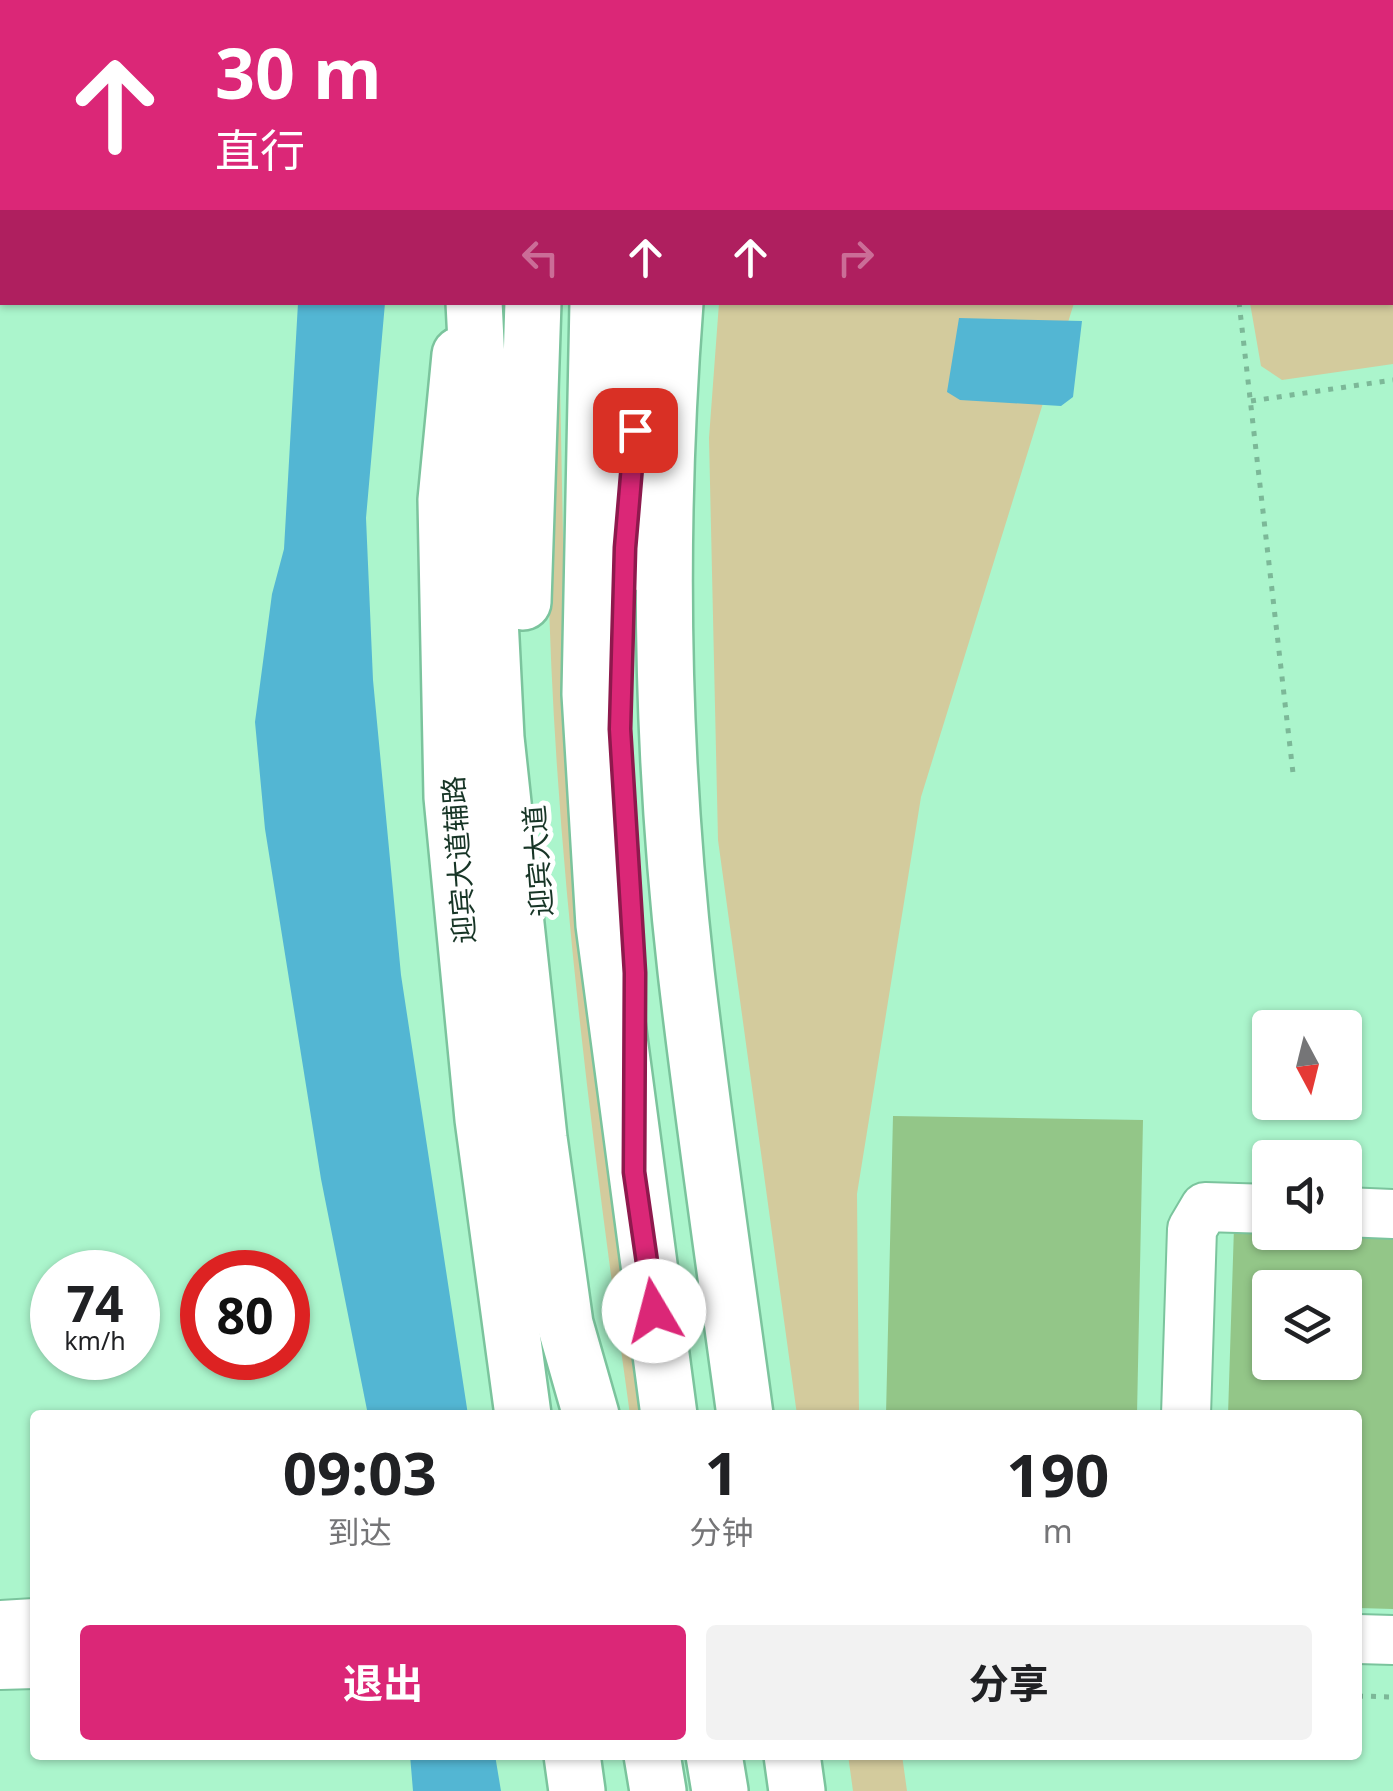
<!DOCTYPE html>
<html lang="zh">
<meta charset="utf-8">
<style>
:root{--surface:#fff;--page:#f2f2f2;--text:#202124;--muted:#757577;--accent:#db2777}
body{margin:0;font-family:"Noto Sans","Noto Sans SC",sans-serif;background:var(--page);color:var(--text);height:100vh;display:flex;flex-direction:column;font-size:38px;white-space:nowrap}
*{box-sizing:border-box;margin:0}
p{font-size:32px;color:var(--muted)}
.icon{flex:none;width:55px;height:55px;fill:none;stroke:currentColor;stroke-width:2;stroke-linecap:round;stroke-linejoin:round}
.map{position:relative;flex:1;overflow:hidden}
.sheet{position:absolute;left:30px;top:1410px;width:1332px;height:350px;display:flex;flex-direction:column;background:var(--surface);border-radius:10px;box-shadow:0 2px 8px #0004}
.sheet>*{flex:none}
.top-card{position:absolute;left:0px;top:0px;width:1395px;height:305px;box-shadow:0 2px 8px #0004;background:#db2777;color:#fff;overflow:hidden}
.needle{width:65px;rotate:173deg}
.fabs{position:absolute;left:1252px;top:1010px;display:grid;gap:20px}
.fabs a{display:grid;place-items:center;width:110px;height:110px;border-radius:10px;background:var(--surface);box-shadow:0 2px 8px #0004;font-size:50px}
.speed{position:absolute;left:30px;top:1250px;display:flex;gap:20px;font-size:50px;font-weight:700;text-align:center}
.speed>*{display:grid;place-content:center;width:130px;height:130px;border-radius:50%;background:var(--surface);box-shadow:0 2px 8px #0004;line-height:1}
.speed small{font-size:25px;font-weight:400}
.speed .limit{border:15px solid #d22;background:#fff;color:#111}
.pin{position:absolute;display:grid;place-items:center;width:85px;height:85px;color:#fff;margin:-42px;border-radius:20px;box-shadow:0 5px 15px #0006}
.me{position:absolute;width:110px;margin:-55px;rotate:352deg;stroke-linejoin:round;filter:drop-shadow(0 0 8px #0008)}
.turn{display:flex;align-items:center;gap:35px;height:210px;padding:0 50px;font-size:45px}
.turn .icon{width:130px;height:130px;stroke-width:2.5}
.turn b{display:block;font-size:70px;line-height:85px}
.lanes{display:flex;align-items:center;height:95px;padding:0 50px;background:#0003;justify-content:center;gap:50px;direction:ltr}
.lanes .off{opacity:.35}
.eta{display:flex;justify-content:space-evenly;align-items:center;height:170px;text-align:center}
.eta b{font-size:60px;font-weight:700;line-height:70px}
.primary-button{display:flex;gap:20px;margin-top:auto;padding:20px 50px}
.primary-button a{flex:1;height:115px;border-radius:10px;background:var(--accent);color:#fff;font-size:40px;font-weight:700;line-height:115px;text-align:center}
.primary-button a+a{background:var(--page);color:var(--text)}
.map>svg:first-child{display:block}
.green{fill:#d3cb9d}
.water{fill:#53b6d3}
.building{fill:#93c688;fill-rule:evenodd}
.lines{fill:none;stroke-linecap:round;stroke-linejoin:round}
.minor-casing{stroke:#7bc49d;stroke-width:52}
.major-casing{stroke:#7bc49d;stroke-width:60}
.highway-casing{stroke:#7bc49d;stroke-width:60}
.path{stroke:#7cb898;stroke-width:5;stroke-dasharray:5 8;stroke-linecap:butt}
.minor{stroke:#fff;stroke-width:48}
.major{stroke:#fff;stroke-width:55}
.highway{stroke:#fff;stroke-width:55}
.route-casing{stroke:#8e194d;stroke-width:25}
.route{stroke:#db2777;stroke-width:18}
.labels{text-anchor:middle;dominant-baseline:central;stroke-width:10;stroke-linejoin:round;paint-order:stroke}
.street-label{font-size:28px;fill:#173526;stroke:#fff}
</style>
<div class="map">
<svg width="1393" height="1791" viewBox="0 0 1393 1791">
<rect width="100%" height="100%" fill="#abf5cc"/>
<path class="green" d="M765,0H1393V364L1282,380L1261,366L1250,303L1392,302V2Z
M719,303H1074L921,797L857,1194L859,1415H797L718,840L709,438Z
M559,332L568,791L598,1099L642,1415H630C591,1132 554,852 548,566C547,489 556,409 559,332Z
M848,1755H902L907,1791H853Z"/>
<path class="water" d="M298,303H385L366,518L373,680L401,975L468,1415H368L321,1179L265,829L255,722L272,594L284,549Z
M959,318L1082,321L1073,397L1061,406L960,400L947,392Z
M410,1755H495L501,1791H413Z"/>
<path class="building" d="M893,1116L1143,1120L1137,1415H886Z
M1234,1227L1270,1232H1393V1609L1358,1608V1415H1228ZM1270,1288H1345V1362H1270Z"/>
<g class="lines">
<g class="minor-casing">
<path id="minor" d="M451,0L452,2
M1345,1212L1393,1214
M1186,1415L1192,1229L1205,1207L1270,1209
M0,1625L35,1623
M1358,1639L1393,1640
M0,1665L35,1664"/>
</g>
<g class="major-casing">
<path id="major" d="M500,2L501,0
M675,303C658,525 661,749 686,971C703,1119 725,1267 745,1415
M460,355L446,500L452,797L483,1119L523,1415
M572,1755L577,1791
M792,1755L797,1791"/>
</g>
<g class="highway-casing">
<path id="highway" d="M571,2L572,0
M628,2L629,0
M705,2V0
M474,302L496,738L539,1138L565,1324L591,1415
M598,302L590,694L604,925L669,1415
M625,565L648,302
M523,602L533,302
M652,1755L658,1791
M714,1755L720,1791"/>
</g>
<path class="path" d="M1239,302L1293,773
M1251,401L1393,380
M1358,1696L1393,1697"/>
<use href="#minor" class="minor"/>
<use href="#major" class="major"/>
<use href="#highway" class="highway"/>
</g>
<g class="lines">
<g class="route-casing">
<path id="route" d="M635,430L625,548L620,729L635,973L634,1172L654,1311"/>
</g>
<use href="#route" class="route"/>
</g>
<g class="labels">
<g class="street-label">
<text transform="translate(458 860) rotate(-94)">迎宾大道辅路</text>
<text transform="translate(537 861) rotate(-94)">迎宾大道</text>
</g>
</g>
</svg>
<div class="fabs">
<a><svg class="needle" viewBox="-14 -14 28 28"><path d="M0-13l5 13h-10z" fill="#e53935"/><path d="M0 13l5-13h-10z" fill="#757577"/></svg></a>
<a><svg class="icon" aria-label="sound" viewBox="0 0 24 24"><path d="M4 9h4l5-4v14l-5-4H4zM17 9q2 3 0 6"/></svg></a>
<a><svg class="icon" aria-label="layers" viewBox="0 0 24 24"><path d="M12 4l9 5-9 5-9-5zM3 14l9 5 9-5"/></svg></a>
</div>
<div class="speed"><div>74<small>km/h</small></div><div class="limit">80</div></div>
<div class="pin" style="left:635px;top:430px;background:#d93025"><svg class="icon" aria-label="arrive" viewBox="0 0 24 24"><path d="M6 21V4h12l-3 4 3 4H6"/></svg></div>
<svg class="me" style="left:654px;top:1311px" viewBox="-20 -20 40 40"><circle r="19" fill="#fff"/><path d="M0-13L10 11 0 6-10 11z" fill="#db2777"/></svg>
<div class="top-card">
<div class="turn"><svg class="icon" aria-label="ahead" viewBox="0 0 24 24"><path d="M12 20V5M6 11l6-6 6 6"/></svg><div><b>30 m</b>直行</div></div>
<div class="lanes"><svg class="icon off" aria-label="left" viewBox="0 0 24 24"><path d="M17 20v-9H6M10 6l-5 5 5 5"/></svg><svg class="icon" aria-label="ahead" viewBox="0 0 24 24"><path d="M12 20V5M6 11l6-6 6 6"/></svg><svg class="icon" aria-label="ahead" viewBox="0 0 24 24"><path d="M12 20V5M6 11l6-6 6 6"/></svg><svg class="icon off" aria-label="right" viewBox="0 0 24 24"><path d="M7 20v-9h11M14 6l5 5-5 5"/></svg></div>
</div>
<section class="sheet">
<div class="eta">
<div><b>09:03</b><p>到达</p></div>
<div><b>1</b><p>分钟</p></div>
<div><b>190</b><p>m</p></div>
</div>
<div class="primary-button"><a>退出</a><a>分享</a></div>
</section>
</div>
